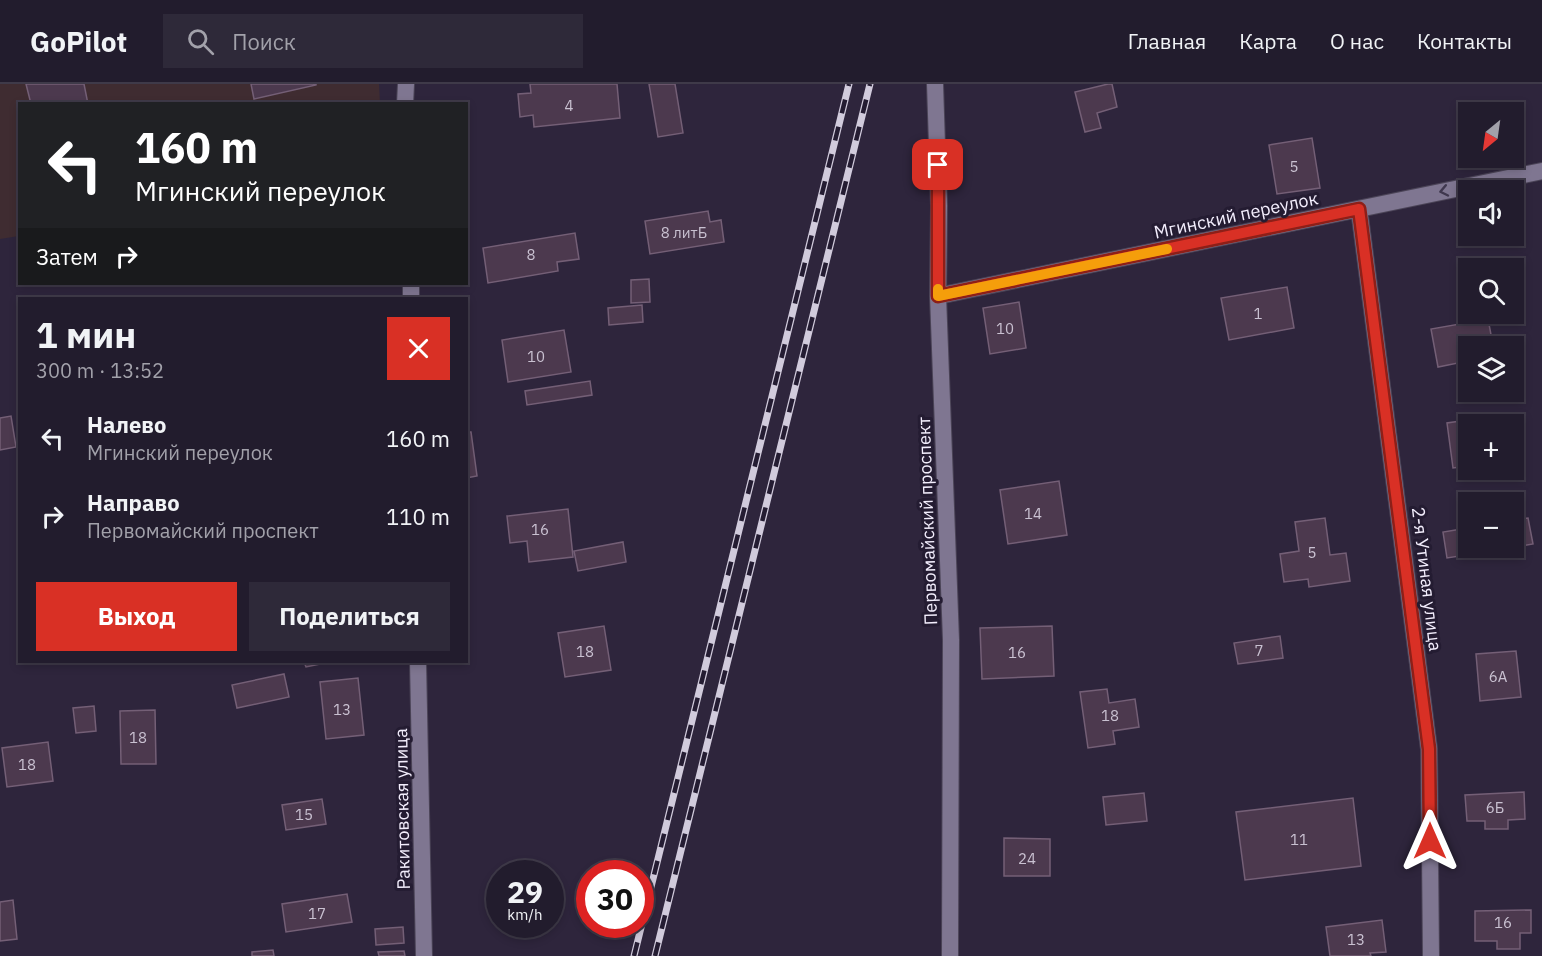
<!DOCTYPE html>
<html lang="ru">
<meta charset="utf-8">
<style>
:root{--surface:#221c2d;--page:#2e2939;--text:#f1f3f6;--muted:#a2a1aa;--line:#3f3a49;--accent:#d93025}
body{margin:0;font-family:"IBM Plex Sans",sans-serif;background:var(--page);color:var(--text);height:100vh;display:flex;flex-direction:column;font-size:22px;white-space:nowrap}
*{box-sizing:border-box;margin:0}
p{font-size:20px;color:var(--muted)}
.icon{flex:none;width:33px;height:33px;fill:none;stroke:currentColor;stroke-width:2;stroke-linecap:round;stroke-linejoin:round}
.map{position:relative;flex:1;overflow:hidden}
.details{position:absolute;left:18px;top:213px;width:450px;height:366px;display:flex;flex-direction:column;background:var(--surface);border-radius:0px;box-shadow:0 3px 9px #0003,0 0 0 2px var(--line)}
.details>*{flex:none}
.hud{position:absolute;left:18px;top:18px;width:450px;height:183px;border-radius:0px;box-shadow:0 3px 9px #0003,0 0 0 2px var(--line);background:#202124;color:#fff;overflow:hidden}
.needle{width:39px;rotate:209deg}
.fabs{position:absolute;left:1458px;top:18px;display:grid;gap:12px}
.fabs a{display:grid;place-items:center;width:66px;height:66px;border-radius:0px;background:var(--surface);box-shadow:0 3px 9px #0003,0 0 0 2px var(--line);font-size:30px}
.speed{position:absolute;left:486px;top:776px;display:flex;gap:12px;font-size:30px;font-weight:700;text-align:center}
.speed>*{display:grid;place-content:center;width:78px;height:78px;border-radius:50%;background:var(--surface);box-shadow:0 3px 9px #0003,0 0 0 2px var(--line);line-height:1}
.speed small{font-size:15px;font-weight:400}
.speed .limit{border:9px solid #d22;background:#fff;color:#111}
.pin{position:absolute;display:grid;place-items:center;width:51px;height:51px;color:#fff;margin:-26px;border-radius:12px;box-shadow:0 3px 9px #0006}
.me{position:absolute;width:66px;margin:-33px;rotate:0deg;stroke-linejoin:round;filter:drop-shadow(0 0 4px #0008)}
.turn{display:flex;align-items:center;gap:21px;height:126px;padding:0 18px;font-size:27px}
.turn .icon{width:78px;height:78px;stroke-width:2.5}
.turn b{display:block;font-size:42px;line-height:51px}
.then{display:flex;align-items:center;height:57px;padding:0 18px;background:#0003;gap:12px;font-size:22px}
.round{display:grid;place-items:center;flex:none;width:63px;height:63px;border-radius:0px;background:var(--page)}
.summary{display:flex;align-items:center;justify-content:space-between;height:102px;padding:0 18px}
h1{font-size:36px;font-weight:700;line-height:45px}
.button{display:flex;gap:12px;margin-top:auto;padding:12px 18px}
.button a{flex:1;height:69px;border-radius:0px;background:var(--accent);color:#fff;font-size:24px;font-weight:700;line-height:69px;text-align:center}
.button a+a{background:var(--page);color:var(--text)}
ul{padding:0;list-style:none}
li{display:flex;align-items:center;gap:18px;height:78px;padding:0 18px}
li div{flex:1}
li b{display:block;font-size:22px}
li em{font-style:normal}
header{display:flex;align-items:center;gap:36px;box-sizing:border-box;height:84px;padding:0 30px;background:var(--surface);border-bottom:2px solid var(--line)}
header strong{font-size:28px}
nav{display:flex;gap:33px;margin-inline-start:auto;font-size:21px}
.search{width:420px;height:54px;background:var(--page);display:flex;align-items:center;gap:15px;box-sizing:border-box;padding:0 21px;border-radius:0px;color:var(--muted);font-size:22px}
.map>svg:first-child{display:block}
.education{fill:#3f2c31}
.building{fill:#4c394e;stroke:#745f76;stroke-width:1.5}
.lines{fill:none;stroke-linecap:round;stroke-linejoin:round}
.minor-casing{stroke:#4b4457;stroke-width:18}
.minor{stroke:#7f7691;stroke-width:16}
.rail-casing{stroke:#d1cbdc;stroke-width:7}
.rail{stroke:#241c32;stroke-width:4.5;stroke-dasharray:14;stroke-linecap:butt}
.oneway{stroke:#3f374e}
.route-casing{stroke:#8d1f18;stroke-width:15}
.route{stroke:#d93025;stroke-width:10}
.slow{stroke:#f59e0b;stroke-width:10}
.labels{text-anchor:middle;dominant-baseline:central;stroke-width:6;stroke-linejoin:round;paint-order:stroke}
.number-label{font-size:15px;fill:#c9c1d1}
.street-label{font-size:18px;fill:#f3eefd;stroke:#241c32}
</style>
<header>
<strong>GoPilot</strong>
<div class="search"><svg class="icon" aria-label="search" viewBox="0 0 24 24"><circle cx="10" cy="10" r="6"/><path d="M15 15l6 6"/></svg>Поиск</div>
<nav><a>Главная</a><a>Карта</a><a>О нас</a><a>Контакты</a></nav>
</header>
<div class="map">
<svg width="1542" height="872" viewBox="0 0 1542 872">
<rect width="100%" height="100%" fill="#2e253c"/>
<path class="education" d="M0,0H379L380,19L20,20L19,152L0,155Z"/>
<path class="building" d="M26,0H84L88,20H31Z
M251,0H316V1L254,15Z
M530,0H617L620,34L534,43L533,31L520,33L518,10L531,9Z
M649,0H675L683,49L658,53Z
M1108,0H1112L1117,23L1097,29L1101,44L1085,48L1075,8Z
M1312,54L1320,104L1277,110L1269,61Z
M708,127L710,138L721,136L724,158L650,170L645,137Z
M575,149L579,175L557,178L558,187L488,199L483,164Z
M649,195L650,218L631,219V196Z
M1287,203L1294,244L1229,256L1221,214Z
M1019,218L1026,264L990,270L983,224Z
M642,221L643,238L609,241L608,224Z
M1488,235L1493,261L1468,262V277L1438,283L1431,245Z
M564,246L571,288L508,298L502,256Z
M590,297L592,311L527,321L525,307Z
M11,332L16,363L0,366V334Z
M1495,332L1496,340H1468V382L1453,384L1447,339Z
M466,348H471L477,392L466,394Z
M1059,397L1067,451L1008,460L1000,406Z
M568,425L573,473L529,478L527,457L510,459L507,432Z
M1325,434L1330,471L1346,469L1350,497L1309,503L1308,495L1284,498L1280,470L1299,467L1295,438Z
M1528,434L1533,460L1514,463V436Z
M1468,444V464H1511L1447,474L1443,448Z
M623,458L626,478L578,487L574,467Z
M604,542L611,586L565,593L558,549Z
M1052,542L1054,592L982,595L980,544Z
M1280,552L1283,574L1238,580L1234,559Z
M1516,567L1521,613L1480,617L1476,570Z
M304,578H330L306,583Z
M284,590L289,613L237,624L232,601Z
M358,594L364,651L326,655L320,598Z
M1107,605L1109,619L1135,615L1139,643L1113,647L1115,660L1088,664L1080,608Z
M94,622L96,647L76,649L73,624Z
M155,626L156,680H121L120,627Z
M48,658L53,697L7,703L2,664Z
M1524,708L1525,735L1508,736V745H1485V737H1467L1465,711Z
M1144,709L1147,737L1106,741L1103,713Z
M1353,714L1361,782L1245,796L1236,728Z
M322,715L326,740L286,746L282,721Z
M1004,754L1050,755V792H1004Z
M347,810L352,838L286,848L282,820Z
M13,816L17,855L0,857V818Z
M1531,826V849H1520V865H1497V857H1475V827Z
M1382,836L1386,868L1370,869L1371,872H1330L1326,843Z
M403,843L404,859L376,861L375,845Z
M273,866L274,872H252V868Z
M404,867L405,872H379L378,868Z"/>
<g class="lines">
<g class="minor-casing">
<path id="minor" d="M935,0L939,122L938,212L951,556L950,872
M405,20L406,0
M1359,125L1429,665L1431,872
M411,200V214
M938,212L1542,87
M418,578L424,872"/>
</g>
<use href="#minor" class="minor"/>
<g class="rail-casing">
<path id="rail" d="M634,872L849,0
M655,872L870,0"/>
</g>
<use href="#rail" class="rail"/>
</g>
<defs><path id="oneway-chevron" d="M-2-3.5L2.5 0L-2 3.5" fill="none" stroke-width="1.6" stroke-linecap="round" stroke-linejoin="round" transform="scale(1.5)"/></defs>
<use class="oneway" href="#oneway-chevron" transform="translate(1444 107) rotate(168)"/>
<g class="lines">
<g class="route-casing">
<path id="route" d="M938,81V212L1359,125L1429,665L1430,757"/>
</g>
<use href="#route" class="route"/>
<path class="slow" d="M938,205V212L1167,165"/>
</g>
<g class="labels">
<g class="number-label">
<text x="569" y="21">4</text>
<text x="1294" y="82">5</text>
<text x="684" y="148">8 литБ</text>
<text x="531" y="170">8</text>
<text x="1258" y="229">1</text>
<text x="1005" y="244">10</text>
<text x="536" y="272">10</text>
<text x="1033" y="429">14</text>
<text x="540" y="445">16</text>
<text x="1312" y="468">5</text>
<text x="1259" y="566">7</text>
<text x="585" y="567">18</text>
<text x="1017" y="568">16</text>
<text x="1498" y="592">6А</text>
<text x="342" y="625">13</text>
<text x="1110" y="631">18</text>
<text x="138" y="653">18</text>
<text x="27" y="680">18</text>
<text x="1495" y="723">6Б</text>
<text x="304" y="730">15</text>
<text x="1299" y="755">11</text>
<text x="1027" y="774">24</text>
<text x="317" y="829">17</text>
<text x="1503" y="838">16</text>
<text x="1356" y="855">13</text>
</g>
<g class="street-label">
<text transform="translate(1236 131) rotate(-12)">Мгинский переулок</text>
<text transform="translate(927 437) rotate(-92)">Первомайский проспект</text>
<text transform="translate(1427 495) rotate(83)">2-я Утиная улица</text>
<text transform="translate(402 725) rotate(-91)">Ракитовская улица</text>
</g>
</g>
</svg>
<div class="fabs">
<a><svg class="needle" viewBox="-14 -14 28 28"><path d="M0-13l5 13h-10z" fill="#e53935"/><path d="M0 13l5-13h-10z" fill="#a2a1aa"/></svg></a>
<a><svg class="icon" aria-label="sound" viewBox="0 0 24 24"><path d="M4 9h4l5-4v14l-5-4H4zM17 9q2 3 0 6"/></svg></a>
<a><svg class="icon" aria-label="search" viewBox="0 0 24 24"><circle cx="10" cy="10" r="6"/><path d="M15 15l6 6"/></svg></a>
<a><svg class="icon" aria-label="layers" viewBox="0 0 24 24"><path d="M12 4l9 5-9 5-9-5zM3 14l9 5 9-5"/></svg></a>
<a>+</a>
<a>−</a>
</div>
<div class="speed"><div>29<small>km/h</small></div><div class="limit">30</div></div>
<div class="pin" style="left:938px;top:81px;background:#d93025"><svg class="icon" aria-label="arrive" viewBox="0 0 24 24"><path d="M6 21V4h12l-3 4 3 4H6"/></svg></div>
<svg class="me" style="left:1430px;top:757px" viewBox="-20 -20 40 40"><path d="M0-17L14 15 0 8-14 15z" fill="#d93025" stroke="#fff" stroke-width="4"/></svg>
<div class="hud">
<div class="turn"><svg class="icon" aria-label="left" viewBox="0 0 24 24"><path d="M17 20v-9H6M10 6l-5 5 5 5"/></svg><div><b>160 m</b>Мгинский переулок</div></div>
<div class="then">Затем<svg class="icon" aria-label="right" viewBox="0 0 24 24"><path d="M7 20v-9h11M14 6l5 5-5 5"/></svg></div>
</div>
<section class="details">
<div class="summary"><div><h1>1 мин</h1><p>300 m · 13:52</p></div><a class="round" style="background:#d93025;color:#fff"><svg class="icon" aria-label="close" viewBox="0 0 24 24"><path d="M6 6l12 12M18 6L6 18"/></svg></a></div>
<ul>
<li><svg class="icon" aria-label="left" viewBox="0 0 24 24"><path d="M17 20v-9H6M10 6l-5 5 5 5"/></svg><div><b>Налево</b><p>Мгинский переулок</p></div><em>160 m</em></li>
<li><svg class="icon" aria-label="right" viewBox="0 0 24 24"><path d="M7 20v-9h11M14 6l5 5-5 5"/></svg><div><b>Направо</b><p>Первомайский проспект</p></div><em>110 m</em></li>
</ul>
<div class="button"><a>Выход</a><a>Поделиться</a></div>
</section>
</div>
